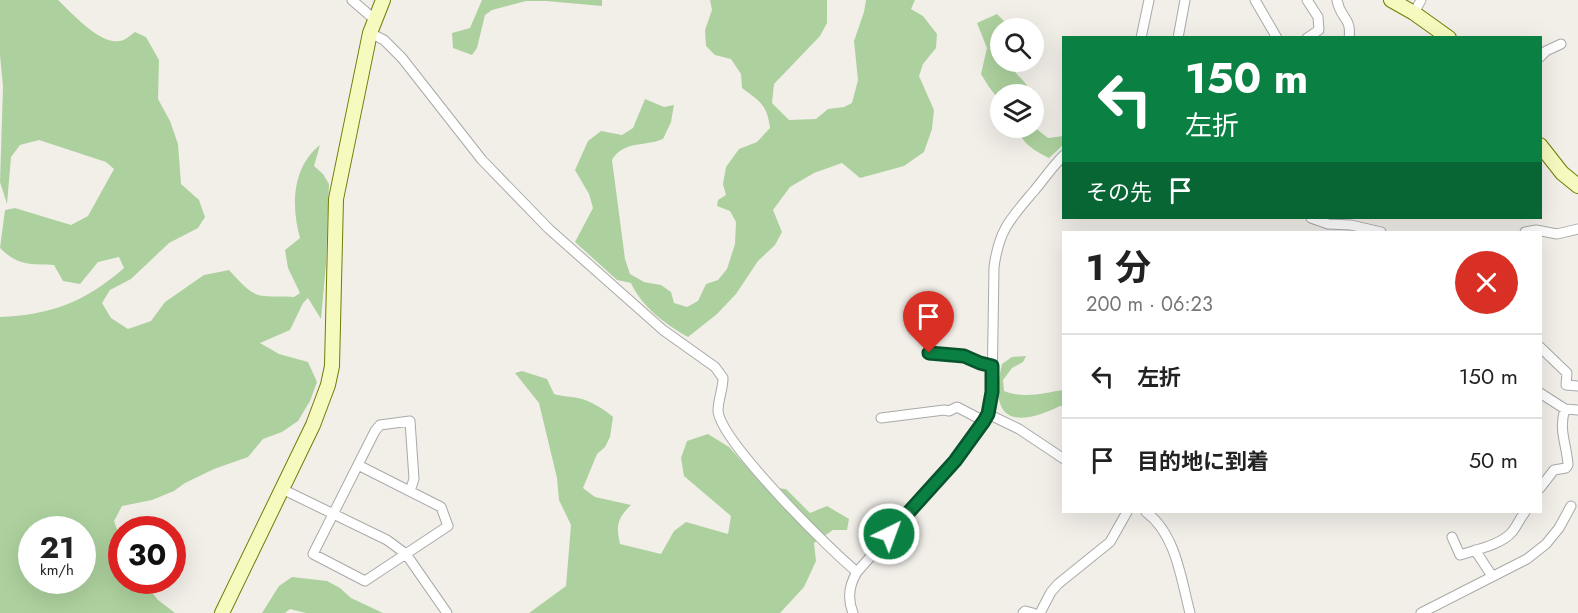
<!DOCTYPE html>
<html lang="ja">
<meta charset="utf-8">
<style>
:root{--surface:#fff;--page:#f6f6f6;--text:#222;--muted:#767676;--line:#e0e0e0}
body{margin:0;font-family:Jost,"Noto Sans JP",sans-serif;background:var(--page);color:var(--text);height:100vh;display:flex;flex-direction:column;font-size:22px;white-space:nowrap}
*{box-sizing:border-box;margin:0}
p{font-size:20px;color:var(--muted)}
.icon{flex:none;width:33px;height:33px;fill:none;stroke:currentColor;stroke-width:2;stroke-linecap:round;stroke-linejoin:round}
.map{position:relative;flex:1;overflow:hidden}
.details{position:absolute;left:1062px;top:231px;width:480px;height:282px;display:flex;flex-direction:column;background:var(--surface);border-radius:0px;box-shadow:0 6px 24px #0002}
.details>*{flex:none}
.banner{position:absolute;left:1062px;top:36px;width:480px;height:183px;border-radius:0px;box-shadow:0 6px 24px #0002;background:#0b8043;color:#fff;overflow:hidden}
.fabs{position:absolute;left:990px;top:18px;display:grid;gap:12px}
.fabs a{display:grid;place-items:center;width:54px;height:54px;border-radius:50%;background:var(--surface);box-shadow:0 6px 24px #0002;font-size:30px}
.speed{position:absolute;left:18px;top:516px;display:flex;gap:12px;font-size:30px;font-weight:700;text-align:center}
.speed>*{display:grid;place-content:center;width:78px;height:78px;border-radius:50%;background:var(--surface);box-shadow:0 6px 24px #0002;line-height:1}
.speed small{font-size:15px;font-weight:400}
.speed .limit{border:9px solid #d22;background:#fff;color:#111}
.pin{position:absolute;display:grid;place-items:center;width:51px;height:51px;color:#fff;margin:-62px -26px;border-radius:50% 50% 50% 0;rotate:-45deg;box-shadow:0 0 6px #0007}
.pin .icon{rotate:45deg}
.me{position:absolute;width:66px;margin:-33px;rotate:42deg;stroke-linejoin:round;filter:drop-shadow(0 0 4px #0008)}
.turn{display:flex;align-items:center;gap:21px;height:126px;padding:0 24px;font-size:27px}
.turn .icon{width:78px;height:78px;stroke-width:2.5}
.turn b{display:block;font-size:42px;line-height:51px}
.then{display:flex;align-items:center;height:57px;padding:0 24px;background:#0003;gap:12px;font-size:22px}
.round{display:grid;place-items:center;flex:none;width:63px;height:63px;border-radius:32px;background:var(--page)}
.headline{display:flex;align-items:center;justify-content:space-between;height:102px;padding:0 24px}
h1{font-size:36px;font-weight:700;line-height:45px}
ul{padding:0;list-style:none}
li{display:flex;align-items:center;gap:18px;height:84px;padding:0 24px;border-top:2px solid var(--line)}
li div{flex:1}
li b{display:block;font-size:22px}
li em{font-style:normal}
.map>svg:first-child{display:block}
.forest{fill:#add19e;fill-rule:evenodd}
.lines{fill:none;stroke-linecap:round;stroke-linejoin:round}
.street-casing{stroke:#a9a9a9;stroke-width:11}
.secondary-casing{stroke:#707d05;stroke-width:16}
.street{stroke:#fff;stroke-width:9}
.secondary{stroke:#f7fabf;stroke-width:14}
.route-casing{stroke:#07532c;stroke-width:15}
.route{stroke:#0b8043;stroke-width:10}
</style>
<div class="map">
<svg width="1578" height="613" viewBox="0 0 1578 613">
<rect width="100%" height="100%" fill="#f2efe9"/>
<path class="forest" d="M0,0H58C72,13 99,44 119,41C125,41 130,35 135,32L146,37L159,60L158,99L170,121L178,144L181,184L199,200L205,217L198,228L169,243L131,279L110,290L102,303L111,318L128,329L151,321L165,302L204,275L229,270C239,280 249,295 264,296C275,297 284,296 294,297L300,293L288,268L285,250L300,238C291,206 292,167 320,145L314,166L323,174L329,184L326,264L321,319L308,298L303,303L290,330L260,343L279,354L308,362L317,382L310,401L298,421L282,432L263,439L248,457L214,469L185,483L174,491L152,500L122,506L114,521L121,540L122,580L143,581L158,600L175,613H0V317C51,315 85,302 124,268L119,257L98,262L80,284L63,281L54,265C30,264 18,266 0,248L5,210L15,208L71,225L88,216L114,169L106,162L39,140L20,145L11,157L7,204L0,182L3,87L0,55ZM32,530H82V580H32Z
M482,0H602V6L546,1H526L492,10L485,15L477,48L472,55L453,48L452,33L470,28Z
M710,0H827V23L820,36L774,84L772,103L789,120L816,119L828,109L844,107L852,103L858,80L854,41L864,12L866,0H915L911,9L923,16L937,34L936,48L923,64L919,76L934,110L932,129L924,152L904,166L860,178L842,163L814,173L790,187L773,210L782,232L775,245L758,261L736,294L717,314L688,337C665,324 642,307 631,283L617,280L575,242L593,208L589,194L575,170L588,141L601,131L622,135L633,128L645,99L664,107L674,105L671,122L663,139C644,147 624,140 612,160L625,259L630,274L644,282L661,285L671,292L674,303L687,307L698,301L706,284L718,280L727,269L735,244L736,222L730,211L717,206L718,200L726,195L723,184L726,167L739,149L757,142L770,128C767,105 761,102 742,88L741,74L731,59L715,55L706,46L705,30L712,10Z
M997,14L1005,22L1003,28H1000V62H1009C1014,75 1027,81 1032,94H1000V101L989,87L981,74L987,48L977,23Z
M1034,127L1048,138L1063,136V145L1049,158C1035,151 1021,143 1018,128Z
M1026,356L1023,362L1012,368L1003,380L1004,391C1023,399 1044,393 1063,390V406H1060C1014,429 988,420 1002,364L1012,357Z
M522,371L547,379L554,394C563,397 570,396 578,398C591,401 604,409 613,417L610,437L605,447L597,454L583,488L595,497L631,505C617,519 616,525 620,544L661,554L674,531L686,522L728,534L731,516L684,476L681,458L687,441L708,434L729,447L765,487L786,489L810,513L827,506L849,519L847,530H833L814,543L816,561L804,587L780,613H529L566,586L571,525L559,500L557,478L539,403L515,373Z
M292,577L327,581L340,588L351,598L383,613H306L290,609L285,613H262L279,586Z"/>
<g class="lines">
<g class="street-casing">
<path id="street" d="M352,0L374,19
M1255,0L1277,38
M1307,0L1318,17L1319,30L1307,38
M1337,0C1340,19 1352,17 1349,38
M1414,13L1421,0
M370,33L384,40L402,58L482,160L549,229L663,330L715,367L723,378C723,389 718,400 718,411C721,442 830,550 857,572
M1141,38L1149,0
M1178,38L1185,0
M1540,57L1546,51L1561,44
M1311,218L1328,224L1351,225L1381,232
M1525,232L1536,230L1557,234L1578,229
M1540,347L1567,373L1566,385L1578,386
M929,353L964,356L980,363L992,366
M1540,393L1565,409L1578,410
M988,414L1019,429L1064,459
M881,418L944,410L949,411L957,407L984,421
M358,465L441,507L448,526L365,581L313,554L375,431L380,425L410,421L414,479L410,491
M1540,488L1554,470L1566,468L1568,465C1567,445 1558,430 1565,409
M282,489L387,540L406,554L447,613
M1146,512C1176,534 1181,579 1190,613
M1452,537L1460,555C1475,550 1501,545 1512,532C1517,526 1520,518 1525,512
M1475,550L1492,576
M853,613C847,598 849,585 857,572L955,461L988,414L992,392L994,267C999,230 1010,219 1034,191C1044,179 1052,167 1064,155
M1023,613L1025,611L1033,613
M1040,613L1051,592L1058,584L1110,542L1127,512
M1421,613L1527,559L1546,544L1559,528L1571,506"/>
</g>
<g class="secondary-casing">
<path id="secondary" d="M1391,0L1414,13L1449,38
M1540,145L1562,173L1578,186
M222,613L313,425L328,385L332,366L336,199L370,33L383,0"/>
</g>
<use href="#street" class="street"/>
<use href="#secondary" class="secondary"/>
</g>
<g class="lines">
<g class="route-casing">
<path id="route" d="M889,534L955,461L984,421L988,414L992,392V366L980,363L964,356L929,353"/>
</g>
<use href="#route" class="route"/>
</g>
</svg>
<div class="fabs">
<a><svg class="icon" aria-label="search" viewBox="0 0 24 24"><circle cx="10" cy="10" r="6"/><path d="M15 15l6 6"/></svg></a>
<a><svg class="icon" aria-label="layers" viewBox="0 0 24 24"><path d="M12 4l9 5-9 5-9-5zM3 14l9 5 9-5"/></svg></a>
</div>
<div class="speed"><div>21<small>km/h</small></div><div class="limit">30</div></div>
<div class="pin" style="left:929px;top:353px;background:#d93025"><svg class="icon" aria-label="arrive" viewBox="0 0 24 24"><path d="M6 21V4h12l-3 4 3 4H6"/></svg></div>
<svg class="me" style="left:889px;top:534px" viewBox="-20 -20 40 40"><circle r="17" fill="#0b8043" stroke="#fff" stroke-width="3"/><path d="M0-11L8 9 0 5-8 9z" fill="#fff"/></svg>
<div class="banner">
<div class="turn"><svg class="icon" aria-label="left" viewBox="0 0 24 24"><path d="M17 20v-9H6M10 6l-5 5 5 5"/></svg><div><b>150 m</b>左折</div></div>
<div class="then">その先<svg class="icon" aria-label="arrive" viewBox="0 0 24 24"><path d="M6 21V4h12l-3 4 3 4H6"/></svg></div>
</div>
<section class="details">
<div class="headline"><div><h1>1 分</h1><p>200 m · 06:23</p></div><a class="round" style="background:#d93025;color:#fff"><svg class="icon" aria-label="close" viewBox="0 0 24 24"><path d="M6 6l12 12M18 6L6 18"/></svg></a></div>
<ul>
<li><svg class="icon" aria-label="left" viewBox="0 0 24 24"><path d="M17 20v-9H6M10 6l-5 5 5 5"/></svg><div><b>左折</b></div><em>150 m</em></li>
<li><svg class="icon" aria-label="arrive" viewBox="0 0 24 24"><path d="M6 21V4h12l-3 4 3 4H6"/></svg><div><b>目的地に到着</b></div><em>50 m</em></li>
</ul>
</section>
</div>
